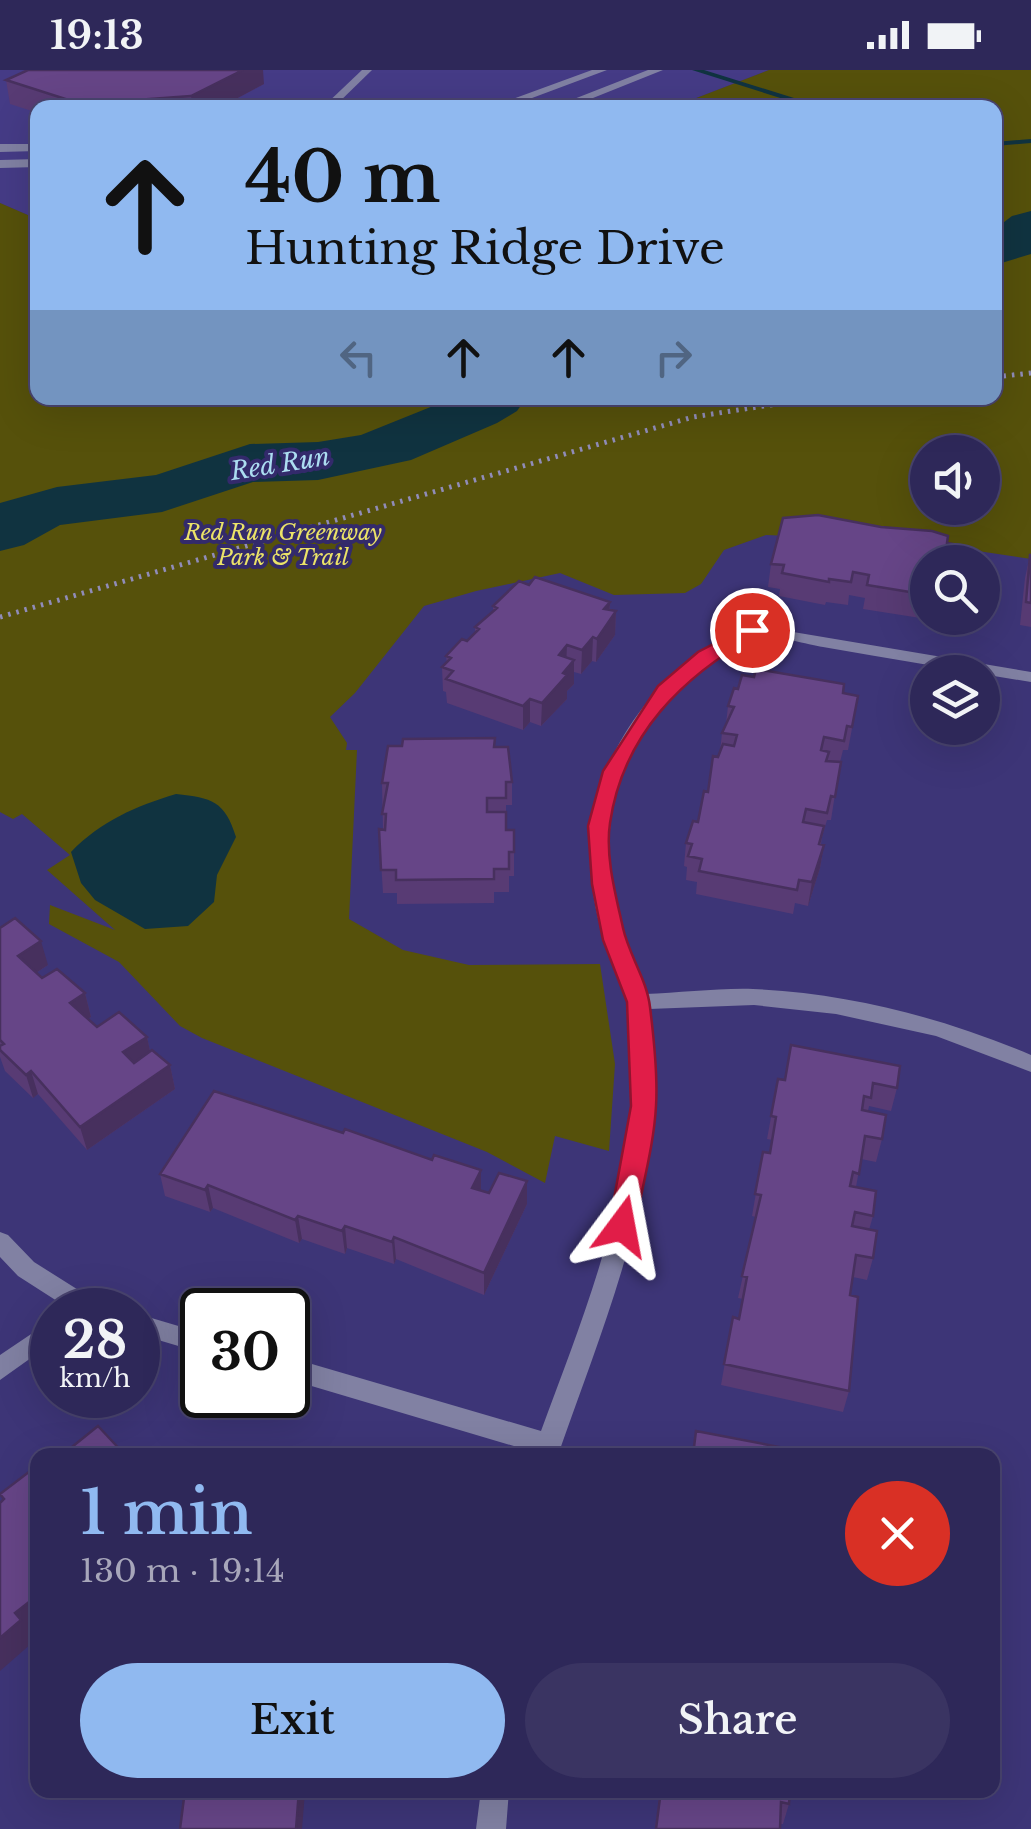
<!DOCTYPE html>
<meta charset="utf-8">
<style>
:root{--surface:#2e2859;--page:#3a3462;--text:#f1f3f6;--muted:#a7a6ba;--line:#49446f;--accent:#90b9f0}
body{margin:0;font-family:"Libre Baskerville",serif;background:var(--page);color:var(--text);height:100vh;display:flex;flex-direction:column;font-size:38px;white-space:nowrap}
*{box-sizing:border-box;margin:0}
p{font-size:32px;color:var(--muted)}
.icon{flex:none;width:55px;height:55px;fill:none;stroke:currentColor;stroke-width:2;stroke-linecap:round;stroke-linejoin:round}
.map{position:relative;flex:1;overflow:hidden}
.details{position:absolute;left:30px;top:1378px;width:970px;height:350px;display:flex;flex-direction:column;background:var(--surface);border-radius:20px;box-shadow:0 10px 40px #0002,0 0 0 2px var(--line)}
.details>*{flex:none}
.top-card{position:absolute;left:30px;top:30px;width:972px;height:305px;border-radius:20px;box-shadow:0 10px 40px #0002,0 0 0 2px var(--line);background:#90b9f0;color:#111;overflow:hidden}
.controls{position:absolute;left:910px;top:365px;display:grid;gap:20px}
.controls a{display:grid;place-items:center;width:90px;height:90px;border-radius:50%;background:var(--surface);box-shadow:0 10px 40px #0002,0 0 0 2px var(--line);font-size:50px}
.speed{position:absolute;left:30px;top:1218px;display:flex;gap:20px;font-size:50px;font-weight:700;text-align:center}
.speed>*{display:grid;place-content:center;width:130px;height:130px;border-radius:50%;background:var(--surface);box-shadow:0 10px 40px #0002,0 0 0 2px var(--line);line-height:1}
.speed small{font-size:25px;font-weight:400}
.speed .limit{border:5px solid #111;border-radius:15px;background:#fff;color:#111}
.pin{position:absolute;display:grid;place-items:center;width:85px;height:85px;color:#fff;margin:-42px;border:5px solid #fff;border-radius:50%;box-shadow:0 2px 10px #0007}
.me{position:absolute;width:110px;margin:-55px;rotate:13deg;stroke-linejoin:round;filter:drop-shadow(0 0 8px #0008)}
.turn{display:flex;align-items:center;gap:35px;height:210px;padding:0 50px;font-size:45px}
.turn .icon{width:130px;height:130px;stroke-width:2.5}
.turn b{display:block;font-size:70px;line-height:85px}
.lanes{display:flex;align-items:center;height:95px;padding:0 50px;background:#0003;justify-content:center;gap:50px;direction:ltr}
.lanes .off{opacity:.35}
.round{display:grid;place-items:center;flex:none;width:105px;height:105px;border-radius:52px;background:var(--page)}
.overview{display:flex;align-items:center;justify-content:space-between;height:170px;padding:0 50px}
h1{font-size:60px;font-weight:600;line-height:75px;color:var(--accent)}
.button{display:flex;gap:20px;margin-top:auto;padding:20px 50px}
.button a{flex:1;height:115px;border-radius:60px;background:var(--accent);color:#111;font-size:40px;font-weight:600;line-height:115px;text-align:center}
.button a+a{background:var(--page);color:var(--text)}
.status{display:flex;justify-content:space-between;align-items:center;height:70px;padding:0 50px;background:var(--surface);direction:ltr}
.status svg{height:28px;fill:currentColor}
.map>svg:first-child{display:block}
.built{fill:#453b86}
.green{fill:#56510b;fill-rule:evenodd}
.water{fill:#103340}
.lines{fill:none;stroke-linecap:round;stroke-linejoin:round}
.stream{fill:#103340;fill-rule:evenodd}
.river{fill:#103340;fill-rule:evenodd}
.path{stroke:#908cb9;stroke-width:5;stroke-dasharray:2.5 6;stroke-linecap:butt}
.lane{fill:#8181a3;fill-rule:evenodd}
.street{fill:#8181a3;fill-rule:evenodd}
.wall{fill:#583b74}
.shaded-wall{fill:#47305e}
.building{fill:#664587;stroke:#47305e;stroke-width:2.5}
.route{fill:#e11d48;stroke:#92132f;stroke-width:2.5}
.labels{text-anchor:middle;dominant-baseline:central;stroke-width:8;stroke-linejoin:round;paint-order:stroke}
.far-park-label{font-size:22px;font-style:italic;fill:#ebe368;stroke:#332a6b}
.far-water-label{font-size:25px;font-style:italic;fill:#acddf1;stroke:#332a6b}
</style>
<div class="status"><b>19:13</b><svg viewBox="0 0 49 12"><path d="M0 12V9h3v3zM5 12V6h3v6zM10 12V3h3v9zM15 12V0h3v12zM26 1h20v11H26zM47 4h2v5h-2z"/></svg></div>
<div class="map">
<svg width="1031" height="1759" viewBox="0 0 1031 1759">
<rect width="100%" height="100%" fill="#3d3577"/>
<path class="built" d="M0,0H769L673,37L38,38L37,149L0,133Z"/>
<path class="green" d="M769,0H1031V489L911,471L766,465L724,480L701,514L685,523L614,525L560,503L476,521L424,536L355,623L330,647L347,673L346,680H357L349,849L403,880L469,895L600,894L615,994L609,1081L555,1066L545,1113L487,1082L202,968L180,956L119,892L49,854L50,835L115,860L47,800L70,785L22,744L13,749L0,742V133L37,149L38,328H995V38L673,37ZM928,382H982V438H928Z"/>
<path class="water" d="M176,724C212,728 225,731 236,767L217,805L214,832L188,856L145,859L95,830L81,813L71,782C101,751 136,736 176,724Z"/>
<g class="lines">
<path class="stream" d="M692,0H704L794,28L838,32L847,38L793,32Z
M1031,69V73L995,76V72Z"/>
<path class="river" d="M1031,141V184L995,195V159L1012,146Z
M453,328H526L517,341L497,353L411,390L318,410L253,412L162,442L60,455L24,475L0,481V433L57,417L156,405L250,374L318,372L361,365Z"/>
<path class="path" d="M995,307L1031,303
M0,547L693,347L815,328"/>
<path class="lane" d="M362,0H372L333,38H322Z"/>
<path class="street" d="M592,0H607L505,38H488Z
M648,0H663L568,38H551Z
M0,74H38V81L0,82Z
M38,89V97L0,98V90Z
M752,555L1031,602V612C963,601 893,589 823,577C805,574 772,564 756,566C738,568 706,594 692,606C585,700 597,803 645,924C681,923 717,918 753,919C848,923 944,948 1031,985V1002L936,966L836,944L754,935L649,939C651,972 657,1007 654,1039C645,1159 597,1273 558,1385H532L534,1382L288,1309V1287L541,1361C574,1271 611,1181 625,1086C628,1069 633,1051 633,1034C634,1002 632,966 628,935C625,913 611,892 604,871C578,784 588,708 644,636C671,602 710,568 752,555Z
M0,1162L8,1165L34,1192L99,1233L103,1240H71L18,1206L0,1187Z
M138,1244L202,1263V1283L138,1264Z
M52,1250V1273L0,1310V1285Z
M481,1720H509L506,1759H476Z"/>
</g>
<path class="wall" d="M6,10L264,14L219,38H38V43L10,34Z
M1030,485H1031V557L1020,555L1025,508Z
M928,492V548H934L933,550L863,539L865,528L849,525L848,535L826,532L825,535L779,526L780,519L768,517L771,494Z
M529,515L610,532V540L616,541L615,565L596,592L592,591L581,604L574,602V614L567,621V629L541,656L530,652L523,660L447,633L446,622L443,621L442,597L447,593L446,586L467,571L475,563V557L493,541V536Z
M843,623L858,626L848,680H843L840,692L831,750H827L822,767L821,774L824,775L820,798L808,836L795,833L793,844L696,824L697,812L686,810L687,797L684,796L686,773L698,752L708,722L720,681L722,663L726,654L728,636Z
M495,677L512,712V735H506V760H514V806H509V822H494V833L397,834V823H383L379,759L383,760L382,713Z
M0,858L48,895L36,903L42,908L85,923L91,947L88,949L97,957L147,967L150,981L170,995L175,1019L87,1080L38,1024L33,1028L5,1001L0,987Z
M791,975L897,1018L891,1041L869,1036L868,1041L882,1069L876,1092L861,1089L856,1117L873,1146L869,1160L873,1188L867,1210L853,1207L850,1225L849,1321L843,1342L721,1315L733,1247L739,1249L743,1229L738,1228L756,1147L752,1146L763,1082L770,1083L772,1070L767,1069L778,1009L785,1010Z
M343,1063L432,1090L481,1100V1121L489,1123L527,1111V1134L484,1225L396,1189L394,1194L347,1178L345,1184L302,1169L299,1173L213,1138L210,1142L165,1126L160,1104Z
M660,1720L789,1734L783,1754H780V1759H655Z"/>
<path class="shaded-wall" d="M243,0H263L264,14L219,38H193L191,26Z
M610,532L609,552L616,541L615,565L596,592L597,569L604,539Z
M593,567L592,591L581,604L582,580Z
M567,575L566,599L559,585Z
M574,590V614L567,621V629L541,656L542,633L563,603Z
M530,629V652L523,660V636Z
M824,775L820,798L808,836L812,812Z
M41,871L48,895L25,910L18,886Z
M85,923L91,947L76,956L70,933Z
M147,967L152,990L129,1006L123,982Z
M170,995L175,1019L87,1080L80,1057Z
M31,1001L38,1024L33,1028L26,1005Z
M481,1100V1123L472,1118Z
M527,1111V1134L484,1225V1203Z
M208,1115L213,1138L210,1142L205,1120Z
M298,1146L302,1169L299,1173L295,1150Z
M345,1156L347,1178L345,1184L342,1161Z
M394,1167L396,1189L394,1194L392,1172Z
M38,1525V1557L28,1565L32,1573L0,1601V1568L15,1543Z
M299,1720H305V1722L302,1759H296Z"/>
<path class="building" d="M28,0H243L191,26L81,34L6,10Z
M818,445L881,457L932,461L948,466L947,473L959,475L957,492H928V525L867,515L869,505L853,502L851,512L829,509V512L782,503L784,495L771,494L783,448Z
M1030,485H1031V533L1026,532Z
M535,507L610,532L604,539L616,541L597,569L593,567L582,580L567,575L559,585L574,590L563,603L567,605L542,633L530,629L523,636L446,609L453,601L442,597L451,588L446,586L462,569L467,571L479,559L475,557L497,538L493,536L519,511L529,515Z
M756,599L844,614L843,623L858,626L852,657L847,656L844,671L824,667L821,680L829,682L826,691L841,692L835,727L831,726L827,743L806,739L803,752L824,756L819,774L824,775L812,812L799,810L797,820L699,801L702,789L688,786L692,774L686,773L693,751L698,752L704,721L708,722L713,686L718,687L723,674L734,676L737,665L722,663L734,637L728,636L734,618L738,619L742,605L754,607Z
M495,668L494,677H508L512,712H506V728H487V742H506V760H514V782H509V799H494V809L396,810V800H381L379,759L385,760L386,744H382L388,713H382L388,676H402L403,669Z
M15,848L41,871L18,886L42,908L57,899L85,923L70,933L97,957L119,942L147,967L123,982L134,993L152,980L170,995L80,1057L31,1001L26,1005L0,980V976L4,974L0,970V858Z
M791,975L900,996L897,1018L873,1013L871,1028L864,1026L862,1040L886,1045L882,1069L865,1066L859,1104L853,1102L850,1116L876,1121L873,1146L855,1142L852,1156L877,1161L873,1188L856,1185L850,1225L858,1227L849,1321L724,1294L733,1247L739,1249L747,1207L742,1206L761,1125L755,1124L763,1082L770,1083L776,1047L771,1046L778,1009L785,1010Z
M214,1021L343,1063L345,1059L432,1090L434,1085L481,1100L472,1118L489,1123L499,1103L527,1111L484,1203L394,1167L392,1172L345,1156L342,1161L298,1146L295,1150L208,1115L205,1120L160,1104Z
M98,1356L125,1385H62Z
M696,1361L821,1385H693Z
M38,1395V1525L15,1543L21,1550L0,1568V1433L4,1429L0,1424Z
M185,1720H299L296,1759H180Z
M661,1720H790L789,1734L781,1732L780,1759H656Z"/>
<path class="route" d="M752,554L761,560L758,564C683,606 623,664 610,753C605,787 616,826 623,858C629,885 647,910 650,937C654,969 658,1004 656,1036C654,1075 642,1117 635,1156L631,1163L622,1166L613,1163L609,1156L631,1036L627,932L603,870L592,814L588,756L603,701L658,616L698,582Z"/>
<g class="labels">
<g class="far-park-label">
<text x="283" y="462">Red Run Greenway<tspan x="283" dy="25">Park &amp; Trail</tspan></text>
</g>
<g class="far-water-label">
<text transform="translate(280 394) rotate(-9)">Red Run</text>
</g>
</g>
</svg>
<div class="controls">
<a><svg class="icon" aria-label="sound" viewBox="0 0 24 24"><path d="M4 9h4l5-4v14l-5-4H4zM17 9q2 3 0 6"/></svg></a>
<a><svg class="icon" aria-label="search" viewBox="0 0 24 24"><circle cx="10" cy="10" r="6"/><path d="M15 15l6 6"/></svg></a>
<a><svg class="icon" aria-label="layers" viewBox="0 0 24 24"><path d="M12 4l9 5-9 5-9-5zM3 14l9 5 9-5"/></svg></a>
</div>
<div class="speed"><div>28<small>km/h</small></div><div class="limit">30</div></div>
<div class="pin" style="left:752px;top:560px;background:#d93025"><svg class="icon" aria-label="arrive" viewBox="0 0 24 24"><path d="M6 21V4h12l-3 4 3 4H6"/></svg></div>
<svg class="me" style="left:622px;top:1156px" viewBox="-20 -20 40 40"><path d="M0-17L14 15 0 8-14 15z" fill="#e11d48" stroke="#fff" stroke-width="4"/></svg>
<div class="top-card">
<div class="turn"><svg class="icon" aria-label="ahead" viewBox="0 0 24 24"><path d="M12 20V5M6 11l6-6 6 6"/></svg><div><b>40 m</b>Hunting Ridge Drive</div></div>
<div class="lanes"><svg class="icon off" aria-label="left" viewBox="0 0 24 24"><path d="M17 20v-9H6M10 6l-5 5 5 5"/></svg><svg class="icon" aria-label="ahead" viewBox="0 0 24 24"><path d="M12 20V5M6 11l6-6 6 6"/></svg><svg class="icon" aria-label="ahead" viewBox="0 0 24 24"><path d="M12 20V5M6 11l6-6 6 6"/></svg><svg class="icon off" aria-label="right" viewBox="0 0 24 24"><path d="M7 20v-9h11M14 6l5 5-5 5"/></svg></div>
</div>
<section class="details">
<div class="overview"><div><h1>1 min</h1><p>130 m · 19:14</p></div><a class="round" style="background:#d93025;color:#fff"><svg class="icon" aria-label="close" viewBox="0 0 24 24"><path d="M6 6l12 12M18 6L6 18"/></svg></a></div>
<div class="button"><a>Exit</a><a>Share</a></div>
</section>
</div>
